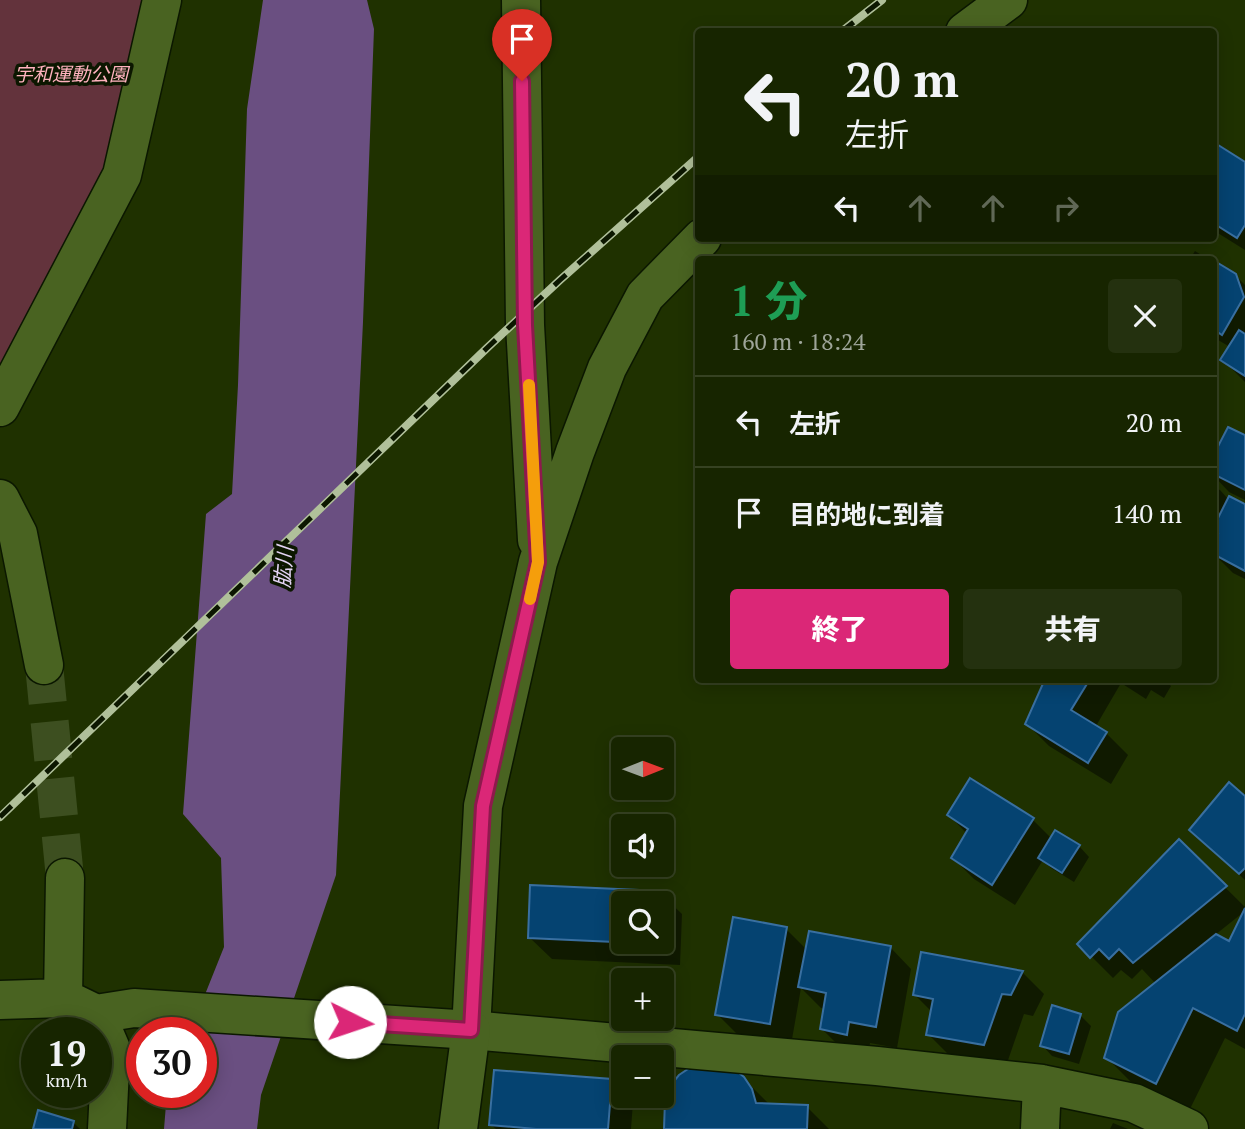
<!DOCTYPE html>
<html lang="ja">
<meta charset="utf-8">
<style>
:root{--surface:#172500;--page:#24310f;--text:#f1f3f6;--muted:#9ea599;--line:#364222;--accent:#db2777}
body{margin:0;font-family:"PT Serif","Noto Sans JP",serif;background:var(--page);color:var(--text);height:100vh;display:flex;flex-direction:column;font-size:26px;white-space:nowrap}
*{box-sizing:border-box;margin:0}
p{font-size:23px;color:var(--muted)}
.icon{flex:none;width:38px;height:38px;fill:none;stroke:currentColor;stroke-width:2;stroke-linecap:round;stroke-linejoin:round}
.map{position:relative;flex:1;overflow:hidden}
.drawer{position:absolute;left:695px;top:256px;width:522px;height:427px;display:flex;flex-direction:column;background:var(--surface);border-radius:7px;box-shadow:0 4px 18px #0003,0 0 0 2px var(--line)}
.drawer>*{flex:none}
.banner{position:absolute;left:695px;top:28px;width:522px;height:214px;border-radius:7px;box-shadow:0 4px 18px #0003,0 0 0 2px var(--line);background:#172500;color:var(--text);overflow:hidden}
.needle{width:46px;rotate:89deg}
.controls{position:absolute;left:611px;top:737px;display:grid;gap:14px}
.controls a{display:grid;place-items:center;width:63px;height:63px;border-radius:7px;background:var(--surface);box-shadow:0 4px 18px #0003,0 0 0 2px var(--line);font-size:35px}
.speed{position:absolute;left:21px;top:1017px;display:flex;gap:14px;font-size:35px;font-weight:700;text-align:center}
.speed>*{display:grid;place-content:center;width:91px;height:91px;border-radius:50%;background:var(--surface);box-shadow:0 4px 18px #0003,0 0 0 2px var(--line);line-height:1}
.speed small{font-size:18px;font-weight:400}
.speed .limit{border:10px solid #d22;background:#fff;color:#111}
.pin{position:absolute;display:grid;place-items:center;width:60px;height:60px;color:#fff;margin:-72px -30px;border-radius:50% 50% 50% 0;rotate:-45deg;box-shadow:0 0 7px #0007}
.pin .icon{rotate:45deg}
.me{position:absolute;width:77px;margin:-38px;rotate:94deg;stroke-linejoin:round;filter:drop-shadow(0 0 5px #0008)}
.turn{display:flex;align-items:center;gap:24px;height:147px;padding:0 35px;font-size:32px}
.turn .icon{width:91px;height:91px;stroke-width:2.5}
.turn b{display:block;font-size:49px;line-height:60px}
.lanes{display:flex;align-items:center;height:66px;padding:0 35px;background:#0003;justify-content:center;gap:35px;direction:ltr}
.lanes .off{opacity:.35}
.round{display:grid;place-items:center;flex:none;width:74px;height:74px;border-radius:7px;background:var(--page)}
.headline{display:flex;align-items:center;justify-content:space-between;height:119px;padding:0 35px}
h1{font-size:42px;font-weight:800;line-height:52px;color:#1e9e55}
.action{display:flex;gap:14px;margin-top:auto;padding:14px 35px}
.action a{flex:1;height:80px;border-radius:7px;background:var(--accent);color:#fff;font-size:28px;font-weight:800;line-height:80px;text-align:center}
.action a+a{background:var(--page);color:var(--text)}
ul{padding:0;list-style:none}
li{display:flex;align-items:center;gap:21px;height:91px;padding:0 35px;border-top:2px solid var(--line)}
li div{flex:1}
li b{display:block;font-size:26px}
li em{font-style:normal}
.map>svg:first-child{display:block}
.green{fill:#63333c}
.water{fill:#6a4f81}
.shadow{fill:#0007;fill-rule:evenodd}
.building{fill:#054371;stroke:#396fa0;stroke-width:2}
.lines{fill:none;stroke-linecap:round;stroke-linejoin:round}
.minor-tunnel{stroke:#3d4f20;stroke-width:38;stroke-dasharray:38 19;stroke-linecap:butt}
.minor-casing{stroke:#0b1700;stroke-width:41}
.tertiary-casing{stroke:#0b1700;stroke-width:41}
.minor{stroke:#496321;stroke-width:38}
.tertiary{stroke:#496321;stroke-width:38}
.rail-casing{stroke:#b0c09a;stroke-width:8}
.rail{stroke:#0c1700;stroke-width:5;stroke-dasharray:16;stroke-linecap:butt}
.route-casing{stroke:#8e194d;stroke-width:18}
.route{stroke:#db2777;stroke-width:12}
.slow{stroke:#f59e0b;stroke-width:12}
.labels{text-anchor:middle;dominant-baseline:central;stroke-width:7;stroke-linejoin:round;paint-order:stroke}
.park-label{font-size:19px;font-style:italic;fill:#ffb2be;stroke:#0c1700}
.water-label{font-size:21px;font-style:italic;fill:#e5d5f5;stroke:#0c1700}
</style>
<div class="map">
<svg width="1245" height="1129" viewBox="0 0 1245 1129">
<rect width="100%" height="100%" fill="#1f3100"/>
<path class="green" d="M0,0H162L122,175L0,407Z"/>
<path class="water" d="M263,0H367L374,29L363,322L336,875L261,1095L257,1129H164L167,1092H201V1032H190L224,947L221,858L183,814L206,514L232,494L238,385L247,109Z"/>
<path class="shadow" d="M1216,145L1245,164V250L1213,230V150Z
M1195,251L1208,259H1190Z
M1213,262L1235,275L1245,285V382L1222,359L1230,347L1213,337Z
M1229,429L1245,437V500L1229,492L1213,475V460Z
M1213,487L1220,490L1229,500L1245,506V579L1233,573L1213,553V549L1219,536L1215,531L1213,535Z
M1047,679H1164L1171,686L1164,698L1151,690L1146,699L1121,683L1096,726L1106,733L1128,755L1111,784L1049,746L1027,724Z
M971,781L1033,820L1052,839L1079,846L1089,857L1074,882L1051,868L1043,860L1015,905L974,879L953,858L967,834L949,815Z
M1245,798V880L1191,830Z
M1179,842L1245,907V911L1215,935L1230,943L1245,912V1049L1225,1038L1188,1113L1137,1088L1106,1057L1156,984L1142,969L1132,979L1121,970L1113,978L1079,944Z
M532,887L660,893L682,914L680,965L552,959L530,938ZM623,903H662V942H623Z
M786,929L807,950L890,947L911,969L897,1048L870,1043L868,1055L843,1050L822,1029L825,1009L821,1008L801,988L791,1045L739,1036L717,1014Z
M922,954L1023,973L1044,994L1033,1016L1024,1014L1006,1066L950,1056L928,1034L932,1012L914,994Z
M1080,1015L1091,1026L1079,1064L1052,1056L1042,1045Z
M743,1078L770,1105L807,1107L829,1129H666Z
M611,1080L623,1093V1096H626L633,1102L631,1129H496L491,1125Z
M73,1122L80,1129H34Z
M1113,1123L1128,1129H1110Z"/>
<path class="building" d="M1215,143L1245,162V225L1237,238L1213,223V147Z
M1213,260L1236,274L1244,297L1222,335L1213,329Z
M1239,330L1245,334V376L1220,360Z
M1228,427L1245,435V490L1213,474V456Z
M1229,496L1245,504V571L1213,554V545L1218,534L1213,531V528Z
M1045,679H1090L1071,710L1107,732L1088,763L1025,724Z
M970,778L1034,818L992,885L951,858L968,829L947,815Z
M1229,782L1245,796V868L1239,874L1189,830Z
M1055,830L1080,845L1062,873L1038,858Z
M1179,839L1227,886L1133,963L1119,949L1109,959L1099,949L1090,958L1077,944Z
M530,885L661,891L660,903H623V942H659L658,944L528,938Z
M1245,908V1014L1237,1031L1193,1008L1156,1084L1104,1058L1118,1012L1216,934L1229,941Z
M733,917L787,927L770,1024L715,1015Z
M809,931L891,946L876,1027L849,1022L847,1035L820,1029L826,993L798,987Z
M921,952L1023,971L1011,995L1002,994L984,1045L926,1035L933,999L913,995Z
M1052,1005L1081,1014L1069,1054L1040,1046Z
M691,1067L733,1068L744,1077L752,1089L756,1103L808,1105L807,1129H664L665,1100L670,1086L679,1075Z
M494,1070L612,1079L608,1129H536L489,1125Z
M38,1110L74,1121L72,1129H33Z"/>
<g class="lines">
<path class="minor-tunnel" d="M44,665L65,878"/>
<g class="minor-casing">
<path id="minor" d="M521,0L525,325L537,540
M965,32L1008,0
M0,407L122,175L162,0
M0,499L18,534L44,665
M63,998L65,878
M0,1000L63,998L96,1014L134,1008L471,1030L877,1066L1042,1084L1134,1103L1189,1129
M96,1014L111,1049L107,1129
M471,1030L483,806L538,562L575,452L607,368L645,296L702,238
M1040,1129L1042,1084"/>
</g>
<g class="tertiary-casing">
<path id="tertiary" d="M458,1129L471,1030"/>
</g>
<use href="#minor" class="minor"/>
<use href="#tertiary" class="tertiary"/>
<g class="rail-casing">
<path id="rail" d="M841,32L882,0
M0,817L487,348L560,280L698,157"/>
</g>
<use href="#rail" class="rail"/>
</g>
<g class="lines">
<g class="route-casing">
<path id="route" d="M350,1022L471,1030L483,806L538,562L525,325L522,81"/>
</g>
<use href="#route" class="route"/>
<path class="slow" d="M529,385L538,562L530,599"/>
</g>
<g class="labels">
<g class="park-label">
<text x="71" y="73">宇和運動公園</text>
</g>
<g class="water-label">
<text transform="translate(283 567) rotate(-85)">肱川</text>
</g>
</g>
</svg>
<div class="controls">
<a><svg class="needle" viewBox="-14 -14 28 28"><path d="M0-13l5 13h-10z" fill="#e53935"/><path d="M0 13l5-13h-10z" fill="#9ea599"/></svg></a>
<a><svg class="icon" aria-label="sound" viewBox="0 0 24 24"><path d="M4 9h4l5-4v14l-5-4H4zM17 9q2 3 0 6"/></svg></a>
<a><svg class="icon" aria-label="search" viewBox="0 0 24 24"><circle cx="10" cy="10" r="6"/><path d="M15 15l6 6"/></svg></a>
<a>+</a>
<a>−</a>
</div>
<div class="speed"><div>19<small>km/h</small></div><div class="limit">30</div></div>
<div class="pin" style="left:522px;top:81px;background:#d93025"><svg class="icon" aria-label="arrive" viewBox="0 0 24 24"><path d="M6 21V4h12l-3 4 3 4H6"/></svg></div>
<svg class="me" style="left:350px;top:1022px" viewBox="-20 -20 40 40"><circle r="19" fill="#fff"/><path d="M0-13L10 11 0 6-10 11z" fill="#db2777"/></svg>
<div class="banner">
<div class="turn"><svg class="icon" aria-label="left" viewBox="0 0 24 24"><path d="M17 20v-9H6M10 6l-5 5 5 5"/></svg><div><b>20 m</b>左折</div></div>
<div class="lanes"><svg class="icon" aria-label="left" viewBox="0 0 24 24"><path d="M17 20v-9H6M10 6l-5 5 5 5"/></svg><svg class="icon off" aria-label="ahead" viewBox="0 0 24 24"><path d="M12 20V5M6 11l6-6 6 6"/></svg><svg class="icon off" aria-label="ahead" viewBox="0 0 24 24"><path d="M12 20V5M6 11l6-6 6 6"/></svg><svg class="icon off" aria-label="right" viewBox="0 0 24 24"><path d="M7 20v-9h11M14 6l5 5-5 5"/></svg></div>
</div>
<section class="drawer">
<div class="headline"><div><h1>1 分</h1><p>160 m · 18:24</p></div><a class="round"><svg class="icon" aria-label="close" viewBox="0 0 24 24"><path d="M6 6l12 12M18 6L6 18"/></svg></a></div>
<ul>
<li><svg class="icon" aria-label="left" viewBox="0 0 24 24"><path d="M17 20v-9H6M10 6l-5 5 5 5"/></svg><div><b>左折</b></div><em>20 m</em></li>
<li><svg class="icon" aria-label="arrive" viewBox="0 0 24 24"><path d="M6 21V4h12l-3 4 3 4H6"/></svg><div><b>目的地に到着</b></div><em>140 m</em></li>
</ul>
<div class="action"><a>終了</a><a>共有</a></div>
</section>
</div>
